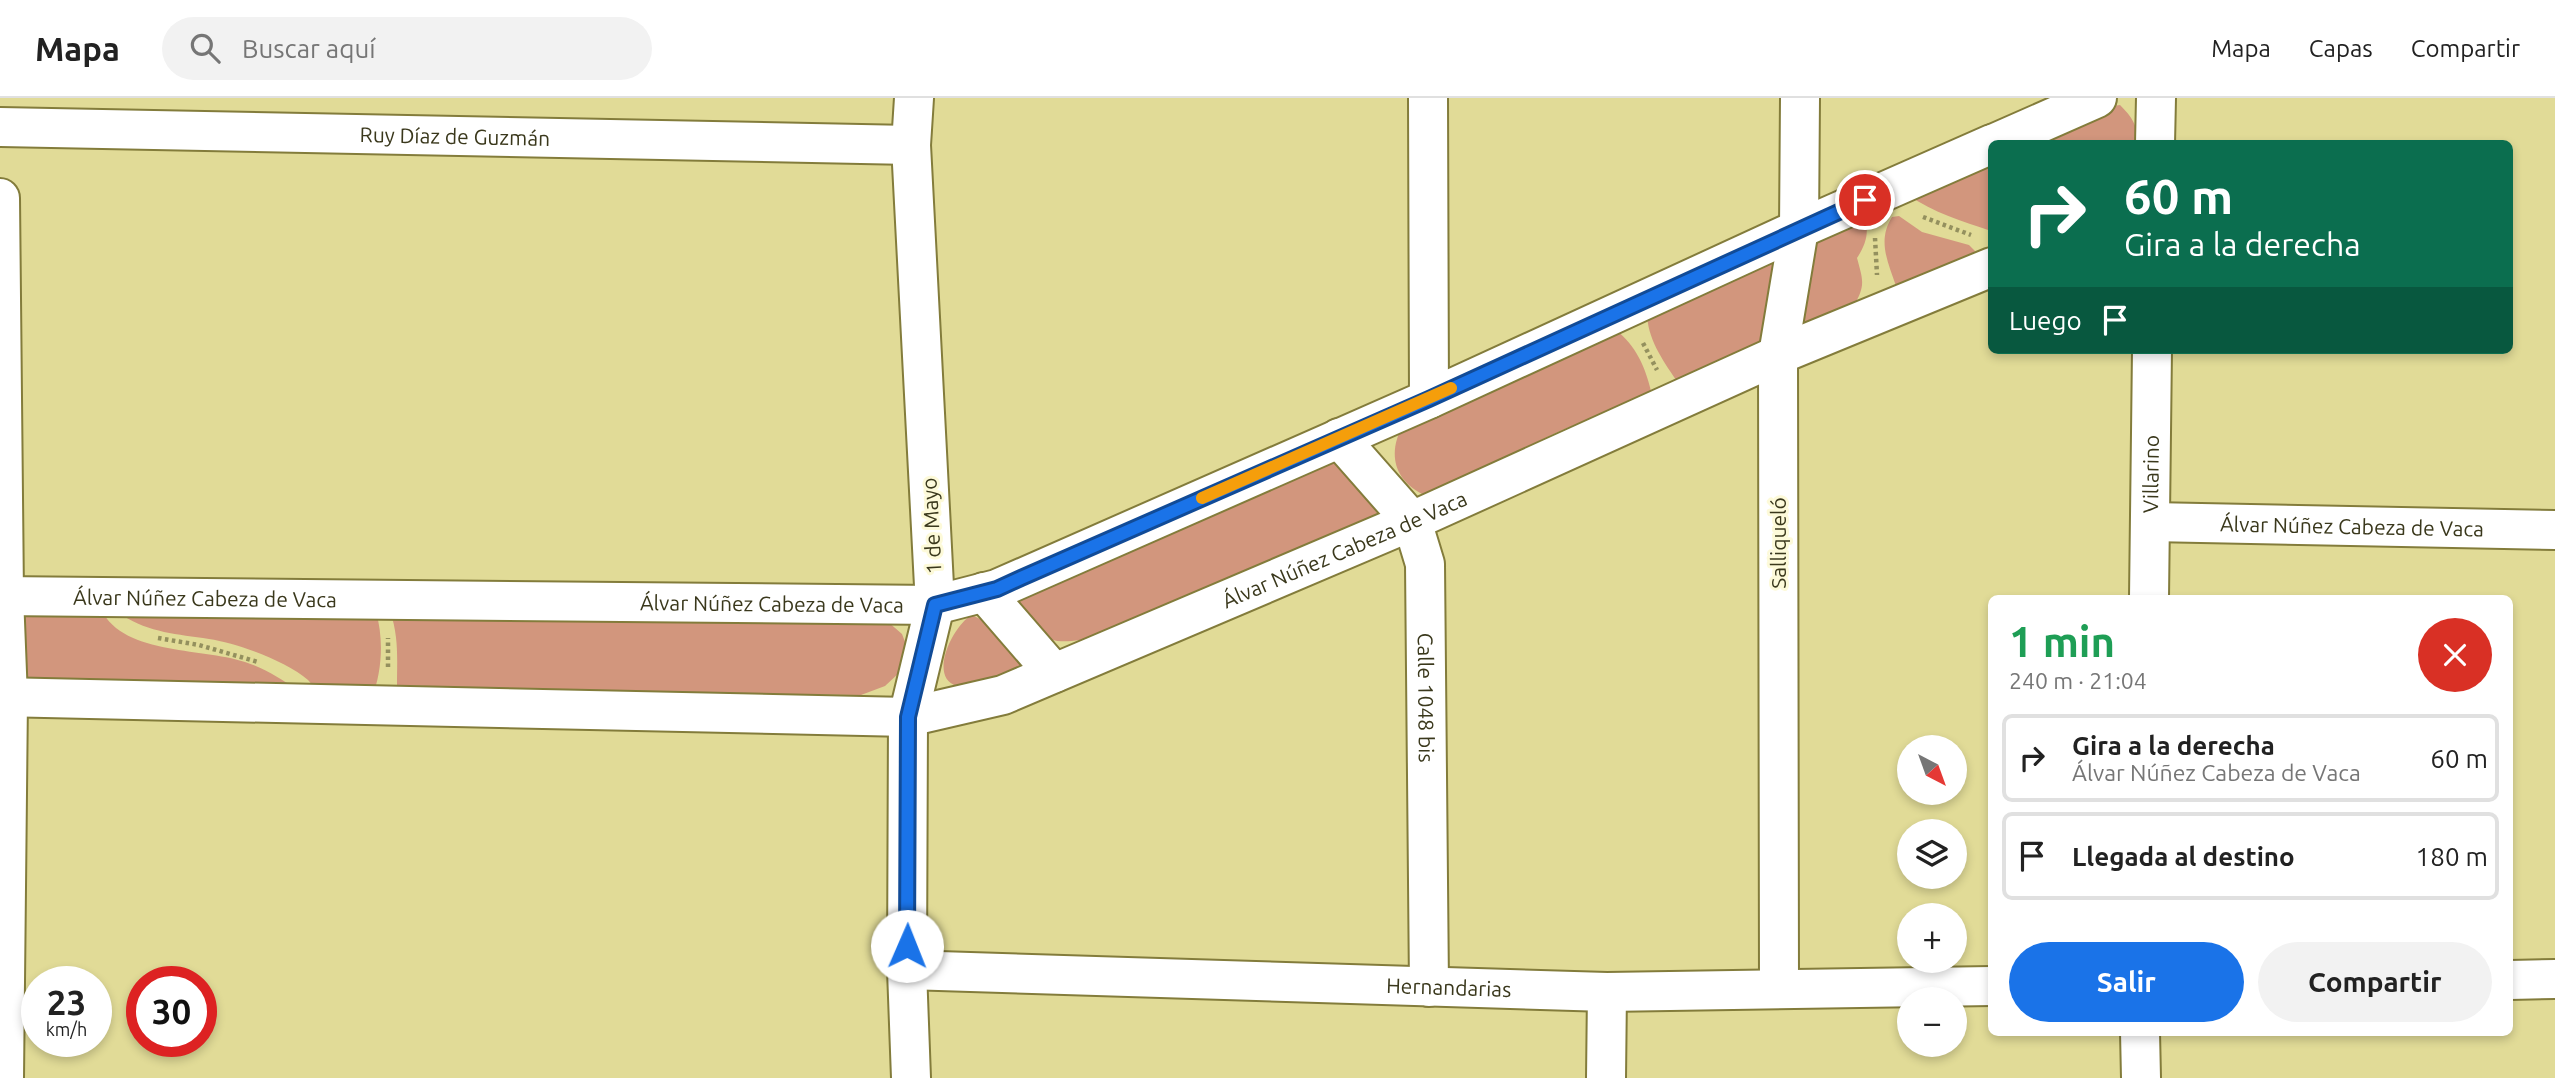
<!DOCTYPE html>
<html lang="es">
<meta charset="utf-8">
<style>
:root{--surface:#fff;--page:#f2f2f2;--text:#222;--muted:#767676;--line:#e0e0e0;--accent:#1a73e8}
body{margin:0;font-family:Ubuntu,sans-serif;background:var(--page);color:var(--text);height:100vh;display:flex;flex-direction:column;font-size:26px;white-space:nowrap}
*{box-sizing:border-box;margin:0}
p{font-size:23px;color:var(--muted)}
.icon{flex:none;width:38px;height:38px;fill:none;stroke:currentColor;stroke-width:2;stroke-linecap:round;stroke-linejoin:round}
.map{position:relative;flex:1;overflow:hidden}
.side{position:absolute;left:1988px;top:497px;width:525px;height:441px;display:flex;flex-direction:column;background:var(--surface);border-radius:10px;box-shadow:0 4px 10px #0003}
.side>*{flex:none}
.top-card{position:absolute;left:1988px;top:42px;width:525px;height:214px;border-radius:10px;box-shadow:0 4px 10px #0003;background:#0b6e4f;color:#fff;overflow:hidden}
.needle{width:46px;rotate:139deg}
.controls{position:absolute;left:1897px;top:637px;display:grid;gap:14px}
.controls a{display:grid;place-items:center;width:70px;height:70px;border-radius:50%;background:var(--surface);box-shadow:0 4px 10px #0003;font-size:35px}
.speed{position:absolute;left:21px;top:868px;display:flex;gap:14px;font-size:35px;font-weight:700;text-align:center}
.speed>*{display:grid;place-content:center;width:91px;height:91px;border-radius:50%;background:var(--surface);box-shadow:0 4px 10px #0003;line-height:1}
.speed small{font-size:18px;font-weight:400}
.speed .limit{border:10px solid #d22;background:#fff;color:#111}
.pin{position:absolute;display:grid;place-items:center;width:60px;height:60px;color:#fff;margin:-30px;border:4px solid #fff;border-radius:50%;box-shadow:0 2px 7px #0007}
.me{position:absolute;width:77px;margin:-38px;rotate:1deg;stroke-linejoin:round;filter:drop-shadow(0 0 5px #0008)}
.turn{display:flex;align-items:center;gap:24px;height:147px;padding:0 21px;font-size:32px}
.turn .icon{width:91px;height:91px;stroke-width:2.5}
.turn b{display:block;font-size:49px;line-height:60px}
.then{display:flex;align-items:center;height:66px;padding:0 21px;background:#0003;gap:14px;font-size:26px}
.round{display:grid;place-items:center;flex:none;width:74px;height:74px;border-radius:37px;background:var(--page)}
.headline{display:flex;align-items:center;justify-content:space-between;height:119px;padding:0 21px}
h1{font-size:42px;font-weight:700;line-height:52px;color:#1e9e55}
.button{display:flex;gap:14px;margin-top:auto;padding:14px 21px}
.button a{flex:1;height:80px;border-radius:42px;background:var(--accent);color:#fff;font-size:28px;font-weight:700;line-height:80px;text-align:center}
.button a+a{background:var(--page);color:var(--text)}
ul{padding:0;list-style:none}
li{display:flex;align-items:center;gap:21px;height:88px;margin:0 14px 10px;padding:0 7px;border:4px solid var(--line);border-radius:10px}
li div{flex:1}
li b{display:block;font-size:26px}
li em{font-style:normal}
header{display:flex;align-items:center;gap:42px;box-sizing:border-box;height:98px;padding:0 35px;background:var(--surface);border-bottom:2px solid var(--line)}
header strong{font-size:33px}
nav{display:flex;gap:38px;margin-inline-start:auto;font-size:24px}
.search{width:490px;height:63px;background:var(--page);display:flex;align-items:center;gap:18px;box-sizing:border-box;padding:0 24px;border-radius:38px;color:var(--muted);font-size:26px}
.map>svg:first-child{display:block}
.green{fill:#d2967d}
.lines{fill:none;stroke-linecap:round;stroke-linejoin:round}
.minor-casing{stroke:#837c3b;stroke-width:42}
.path{stroke:#94905e;stroke-width:4.5;stroke-dasharray:3.5 3.5;stroke-linecap:butt}
.minor{stroke:#fff;stroke-width:38}
.route-casing{stroke:#114b97;stroke-width:18}
.route{stroke:#1a73e8;stroke-width:12}
.slow{stroke:#f59e0b;stroke-width:12}
.labels{text-anchor:middle;dominant-baseline:central;stroke-width:6;stroke-linejoin:round;paint-order:stroke}
.street-label{font-size:21px;fill:#3a381c;stroke:#fdfad9}
</style>
<header>
<strong>Mapa</strong>
<div class="search"><svg class="icon" aria-label="search" viewBox="0 0 24 24"><circle cx="10" cy="10" r="6"/><path d="M15 15l6 6"/></svg>Buscar aquí</div>
<nav><a>Mapa</a><a>Capas</a><a>Compartir</a></nav>
</header>
<div class="map">
<svg width="2555" height="980" viewBox="0 0 2555 980">
<rect width="100%" height="100%" fill="#e1db97"/>
<path class="green" d="M2120,7C2132,19 2138,28 2138,45L2022,46L2099,10Z
M1991,59V133C1962,123 1934,115 1908,97Z
M1863,115C1870,132 1867,145 1857,160C1863,182 1866,188 1853,209L1788,233L1804,146Z
M1899,118L1922,134L1969,147L1975,153L1973,158L1896,188C1888,164 1877,143 1892,119Z
M1786,157L1773,239L1688,282H1676C1662,261 1647,240 1647,214Z
M1616,232C1636,248 1645,268 1651,293L1645,300C1608,314 1570,327 1535,345C1498,365 1463,386 1422,396C1392,380 1388,353 1404,325Z
M1333,359L1385,416L1098,538C1044,552 1040,538 1005,501Z
M14,506L99,507C119,558 200,549 245,564C264,570 282,581 298,593L15,590Z
M390,513L887,523L902,536L907,549L899,575L885,588L861,597L597,594L397,587C397,560 399,539 390,513Z
M376,514C384,542 382,573 372,600L321,599C317,594 313,587 308,582C286,563 237,545 209,541C177,536 150,535 122,517Z
M972,517L990,526L1024,564L1020,572L957,588C927,579 954,526 972,517Z"/>
<g class="lines">
<g class="minor-casing">
<g id="minor">
<path d="M1428,0L1429,301"/>
<path id="s1" d="M0,29L911,47"/>
<path d="M1993,46L2097,0"/>
<path d="M2155,46L2156,0"/>
<path d="M0,100L4,498L8,600L4,980"/>
<path id="s2" d="M1339,340L1412,423L1425,466L1429,889"/>
<path id="s3" d="M2151,424L2555,432"/>
<path d="M984,494L1054,575"/>
<path id="s4" d="M0,498L935,507L997,491L1429,301L1799,131L1992,46"/>
<path id="s5" d="M2149,500L2152,252"/>
<path id="s6" d="M0,599L908,619L1003,597L1412,423L1778,257L1992,169"/>
<path id="s7" d="M907,872L1607,894L1992,888"/>
<path d="M2510,882L2555,881"/>
<path d="M1779,891L1778,257L1799,131L1800,0"/>
<path d="M2140,934L2141,980"/>
<path d="M911,980L907,872L908,619L935,507L911,47L914,0"/>
<path d="M1606,980L1607,894"/>
</g>
</g>
<path class="path" d="M1923,119L1971,137
M1875,140L1877,177
M1643,245L1657,272
M158,540L199,547L258,564
M388,569V540"/>
<use href="#minor" class="minor"/>
</g>
<g class="lines">
<g class="route-casing">
<path id="route" d="M907,848L908,619L935,507L997,491L1021,480L1429,301L1865,102"/>
</g>
<use href="#route" class="route"/>
<path class="slow" d="M1202,400L1451,290"/>
</g>
<g class="labels">
<g class="street-label">
<text stroke="none"><textPath href="#s1" startOffset="455">Ruy Díaz de Guzmán</textPath></text>
<text stroke="none"><textPath href="#s5" startOffset="124">Villarino</textPath></text>
<text transform="translate(931 428) rotate(-93)">1 de Mayo</text>
<text stroke="none"><textPath href="#s3" startOffset="201">Álvar Núñez Cabeza de Vaca</textPath></text>
<text transform="translate(1778 445) rotate(-90)">Salliqueló</text>
<text stroke="none"><textPath href="#s6" startOffset="1377">Álvar Núñez Cabeza de Vaca</textPath></text>
<text stroke="none"><textPath href="#s4" startOffset="205">Álvar Núñez Cabeza de Vaca</textPath></text>
<text stroke="none"><textPath href="#s4" startOffset="772">Álvar Núñez Cabeza de Vaca</textPath></text>
<text stroke="none"><textPath href="#s2" startOffset="289">Calle 1048 bis</textPath></text>
<text stroke="none"><textPath href="#s7" startOffset="542">Hernandarias</textPath></text>
</g>
</g>
</svg>
<div class="controls">
<a><svg class="needle" viewBox="-14 -14 28 28"><path d="M0-13l5 13h-10z" fill="#e53935"/><path d="M0 13l5-13h-10z" fill="#767676"/></svg></a>
<a><svg class="icon" aria-label="layers" viewBox="0 0 24 24"><path d="M12 4l9 5-9 5-9-5zM3 14l9 5 9-5"/></svg></a>
<a>+</a>
<a>−</a>
</div>
<div class="speed"><div>23<small>km/h</small></div><div class="limit">30</div></div>
<div class="pin" style="left:1865px;top:102px;background:#d93025"><svg class="icon" aria-label="arrive" viewBox="0 0 24 24"><path d="M6 21V4h12l-3 4 3 4H6"/></svg></div>
<svg class="me" style="left:907px;top:848px" viewBox="-20 -20 40 40"><circle r="19" fill="#fff"/><path d="M0-13L10 11 0 6-10 11z" fill="#1a73e8"/></svg>
<div class="top-card">
<div class="turn"><svg class="icon" aria-label="right" viewBox="0 0 24 24"><path d="M7 20v-9h11M14 6l5 5-5 5"/></svg><div><b>60 m</b>Gira a la derecha</div></div>
<div class="then">Luego<svg class="icon" aria-label="arrive" viewBox="0 0 24 24"><path d="M6 21V4h12l-3 4 3 4H6"/></svg></div>
</div>
<section class="side">
<div class="headline"><div><h1>1 min</h1><p>240 m · 21:04</p></div><a class="round" style="background:#d93025;color:#fff"><svg class="icon" aria-label="close" viewBox="0 0 24 24"><path d="M6 6l12 12M18 6L6 18"/></svg></a></div>
<ul>
<li><svg class="icon" aria-label="right" viewBox="0 0 24 24"><path d="M7 20v-9h11M14 6l5 5-5 5"/></svg><div><b>Gira a la derecha</b><p>Álvar Núñez Cabeza de Vaca</p></div><em>60 m</em></li>
<li><svg class="icon" aria-label="arrive" viewBox="0 0 24 24"><path d="M6 21V4h12l-3 4 3 4H6"/></svg><div><b>Llegada al destino</b></div><em>180 m</em></li>
</ul>
<div class="button"><a>Salir</a><a>Compartir</a></div>
</section>
</div>
